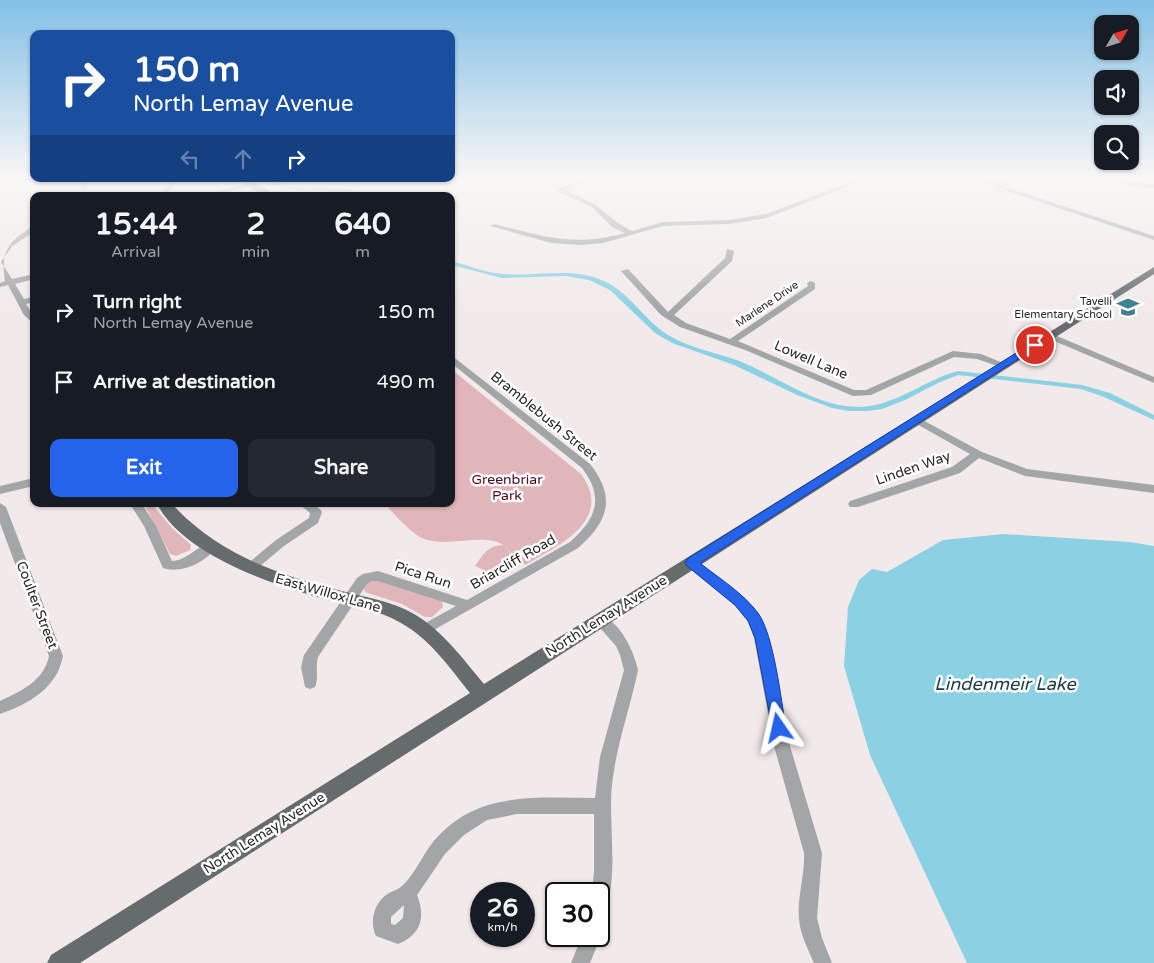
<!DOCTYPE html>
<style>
:root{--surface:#171b24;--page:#242831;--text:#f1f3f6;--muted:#9ea1a6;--accent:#2563eb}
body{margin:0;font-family:"Varela Round",sans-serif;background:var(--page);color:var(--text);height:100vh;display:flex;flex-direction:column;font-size:19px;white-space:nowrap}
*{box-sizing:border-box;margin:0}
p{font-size:16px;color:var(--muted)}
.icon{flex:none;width:28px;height:28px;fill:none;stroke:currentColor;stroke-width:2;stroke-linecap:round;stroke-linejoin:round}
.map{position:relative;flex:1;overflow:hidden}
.side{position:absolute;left:30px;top:192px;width:425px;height:315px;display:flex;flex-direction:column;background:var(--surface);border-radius:10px;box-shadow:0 1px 4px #0004}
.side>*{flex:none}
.banner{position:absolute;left:30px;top:30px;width:425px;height:152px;border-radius:10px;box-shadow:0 1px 4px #0004;background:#1a4fa0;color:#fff;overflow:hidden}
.needle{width:32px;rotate:51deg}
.controls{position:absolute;left:1094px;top:15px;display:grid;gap:10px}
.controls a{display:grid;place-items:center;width:45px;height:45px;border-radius:10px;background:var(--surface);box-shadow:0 1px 4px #0004;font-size:25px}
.speed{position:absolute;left:470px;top:882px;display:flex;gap:10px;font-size:25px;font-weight:700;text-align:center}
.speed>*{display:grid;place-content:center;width:65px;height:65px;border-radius:50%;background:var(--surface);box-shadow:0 1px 4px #0004;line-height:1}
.speed small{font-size:12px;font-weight:400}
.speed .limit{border:2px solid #111;border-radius:8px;background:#fff;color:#111}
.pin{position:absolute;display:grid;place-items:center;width:42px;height:42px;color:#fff;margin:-21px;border:2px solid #fff;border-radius:50%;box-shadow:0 1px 5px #0007}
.me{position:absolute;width:55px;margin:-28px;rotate:349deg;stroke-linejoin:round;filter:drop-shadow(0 0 4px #0008)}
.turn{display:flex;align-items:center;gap:18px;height:105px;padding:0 20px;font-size:22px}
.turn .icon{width:65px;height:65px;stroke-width:2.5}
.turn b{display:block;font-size:35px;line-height:42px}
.lanes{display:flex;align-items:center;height:48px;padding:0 20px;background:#0003;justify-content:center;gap:25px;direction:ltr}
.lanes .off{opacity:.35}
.eta{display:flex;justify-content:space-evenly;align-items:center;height:85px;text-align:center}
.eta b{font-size:30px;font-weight:700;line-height:35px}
.action{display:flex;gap:10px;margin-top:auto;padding:10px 20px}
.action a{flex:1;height:58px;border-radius:10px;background:var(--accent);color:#fff;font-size:20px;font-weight:700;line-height:58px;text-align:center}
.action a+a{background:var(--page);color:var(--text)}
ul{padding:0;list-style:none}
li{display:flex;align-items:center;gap:15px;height:70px;padding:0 20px}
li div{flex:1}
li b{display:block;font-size:19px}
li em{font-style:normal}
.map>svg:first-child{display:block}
.green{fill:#e1b6bb}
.water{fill:#8bd1e3}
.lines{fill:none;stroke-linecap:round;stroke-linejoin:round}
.canal{fill:#8bd1e3;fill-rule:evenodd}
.minor{fill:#a2a6a7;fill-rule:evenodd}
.major{fill:#666c6e;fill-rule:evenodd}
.route{fill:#2563eb;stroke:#184099}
.labels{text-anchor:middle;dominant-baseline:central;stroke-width:5;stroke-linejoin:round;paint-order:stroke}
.far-poi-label{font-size:11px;fill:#2b2728;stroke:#fff;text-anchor:end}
.far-street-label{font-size:11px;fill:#2b2728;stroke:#fff}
.street-label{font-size:14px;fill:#2b2728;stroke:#fff}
.park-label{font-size:14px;fill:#53091e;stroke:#fff}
.near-water-label{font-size:18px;font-style:italic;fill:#1b3d45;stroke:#fff}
</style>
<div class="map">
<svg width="1154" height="963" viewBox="0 0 1154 963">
<rect width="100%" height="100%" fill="#f2eaea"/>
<path class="green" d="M451,369L581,474C615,520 558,546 525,565L505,547L520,563V566L474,590L473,589L484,570L475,566C483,554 489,545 503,545C484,532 446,549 422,538C412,534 393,513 385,504H451Z
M144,504H152L172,528L191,545L190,550L176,556L170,554Z
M374,579L442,601L443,607L432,617H425L402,604L365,592L364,588L369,581Z"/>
<path class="water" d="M1003,534L1130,542L1154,546V963H967L870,755L844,666L848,607L859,580L872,569L887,572L943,540Z"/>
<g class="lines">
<path class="canal" d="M264,179C273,178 282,184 291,186C316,190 347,183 370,196C360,197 352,193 342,192C317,189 287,195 264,179Z
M451,261C468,265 485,273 503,274C537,277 572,266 604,281C630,293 644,320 668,335C689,348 715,352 739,361C780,377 823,413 870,406C902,401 927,379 958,371L1082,385L1110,393L1154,415V420L1104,397L1081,389L958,375L938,383L905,400L882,409L867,411H849L832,408L797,395L734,365L672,343L655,333L610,290L589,280L566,276L502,278L451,265Z"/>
<path class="minor" d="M588,177H598L564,190L596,205L618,223L632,231L663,222L729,220L766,214L863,177H872L767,218L729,224L663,226L603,243L581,245L551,243L490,226L494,224C545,237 572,247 625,233L612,227L592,207L555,190Z
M965,177H975L996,184L1005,177H1013L1002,186L1154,236V240Z
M1100,177L1154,184V188L1127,186Z
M83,179H89L87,187L84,189L81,187Z
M175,179H181L164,196H157Z
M249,183L251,184V186L210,196H200Z
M31,227H34V232L12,246L1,262L12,279L34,274V279L15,284L24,299L34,297V302L26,304L34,316V324L24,315L8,285L0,287V283L5,281C0,251 9,242 31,227Z
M727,249L734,251L732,261L674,315L686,323L730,339L808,286L807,283L811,281L815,283V289L738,341L854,390H866L953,351L981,354L1008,365L1003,368L977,359L954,357L871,395L853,396L745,350L680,327L661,315L621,271L628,269L668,312L725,258Z
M1050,333L1154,377V383L1047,338V334Z
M451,355L590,464C616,497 609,521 578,548L425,635L420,634L418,630L420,626L456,606L378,581H371L367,584L318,657C315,667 319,679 315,687L310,689L305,687L301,667L304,655L357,578L363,574L378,571L467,600L570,542C596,519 605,498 582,468L451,363Z
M917,417L982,452L1027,469L1154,485V493L1025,476L979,458L960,473L858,507H850L848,504L850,501L952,467L970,454L913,422L912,420Z
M34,478V486L0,494V486Z
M0,503L6,507L63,656C57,688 29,704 0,714V701C21,691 44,681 49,656L0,523Z
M130,504H142L156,526L172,561C188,561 202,540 214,544L216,547C206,563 180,574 163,568L144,526Z
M299,504C309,503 316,503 322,512L318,523L284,546L254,571H246L244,568L246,565L276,540L309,518L310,513Z
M691,558L695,560L745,598L759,614L768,638L790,746L822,853L817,918L822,938L832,963H814C808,949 800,934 799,919C797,897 805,875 804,853L774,746L754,638L748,620L735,606L687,566L685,563L687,560Z
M600,615C620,621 634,651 638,670C630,709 616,746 612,785C608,823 619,876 605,910L599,913V894H592L594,871V814H517L487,820L464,835L445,854L417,895C426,917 421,935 398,944L376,936C369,921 374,902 389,893C393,891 399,889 402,886C415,874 422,856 433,842C476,790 535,798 595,798L600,757L624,670L620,655L616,646L593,620L595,616ZM404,905L403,918L395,925L391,924V917Z
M599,930L601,936L590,963H571L582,936H599Z"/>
<path class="major" d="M238,179H247L279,196C264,197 249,190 238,179Z
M1154,267V274L80,963H47L51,955L470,693C450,668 430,639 401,623C379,610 353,606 329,600C276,586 184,556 157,504H172C217,553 275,574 338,590C364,597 392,601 414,614C443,631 463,659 484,684Z"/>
</g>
<linearGradient id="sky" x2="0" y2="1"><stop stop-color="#83c0e6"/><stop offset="0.57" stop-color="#f9f6f6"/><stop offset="1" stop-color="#f9f6f6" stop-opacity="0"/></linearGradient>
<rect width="1154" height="312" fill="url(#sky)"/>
<path class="route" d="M1032,343L1040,345L700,563C720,579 743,593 758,613C774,635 781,700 786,728L784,733L779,735L773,733L755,638L748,621L735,605L687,566L685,563L687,559Z"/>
<defs>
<g id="school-bare" transform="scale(1.725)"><path d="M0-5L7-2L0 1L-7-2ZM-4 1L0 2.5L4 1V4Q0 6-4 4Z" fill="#3e8191" stroke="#fff" stroke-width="2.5" paint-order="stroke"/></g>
</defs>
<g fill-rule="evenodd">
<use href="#school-bare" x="1128" y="307"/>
</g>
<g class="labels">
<g class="far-poi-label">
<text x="1112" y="301">Tavelli<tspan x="1112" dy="13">Elementary School</tspan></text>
</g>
<g class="far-street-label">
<text transform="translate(767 304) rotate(-34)">Marlene Drive</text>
</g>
<g class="street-label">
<text transform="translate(811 360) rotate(23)">Lowell Lane</text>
<text transform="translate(544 416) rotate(39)">Bramblebush Street</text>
<text transform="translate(913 468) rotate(-19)">Linden Way</text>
<text transform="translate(513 562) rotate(-30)">Briarcliff Road</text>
<text transform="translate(423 575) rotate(18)">Pica Run</text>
<text transform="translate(328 593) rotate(16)">East Willox Lane</text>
<text transform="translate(37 605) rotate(69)">Coulter Street</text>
<text transform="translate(606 616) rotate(-32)">North Lemay Avenue</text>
<text transform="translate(264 833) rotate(-32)">North Lemay Avenue</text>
</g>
<g class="park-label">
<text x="507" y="479">Greenbriar<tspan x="507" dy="16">Park</tspan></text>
</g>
<g class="near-water-label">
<text x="1005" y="684">Lindenmeir Lake</text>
</g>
</g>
</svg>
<div class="controls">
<a><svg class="needle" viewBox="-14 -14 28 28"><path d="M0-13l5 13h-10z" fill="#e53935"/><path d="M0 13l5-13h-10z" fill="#9ea1a6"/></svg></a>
<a><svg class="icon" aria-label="sound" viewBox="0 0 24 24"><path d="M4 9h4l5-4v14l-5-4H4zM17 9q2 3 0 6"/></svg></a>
<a><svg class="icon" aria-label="search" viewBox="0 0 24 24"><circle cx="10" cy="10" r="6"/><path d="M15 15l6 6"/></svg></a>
</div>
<div class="speed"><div>26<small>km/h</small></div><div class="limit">30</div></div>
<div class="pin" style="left:1035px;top:345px;background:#d93025"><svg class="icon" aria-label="arrive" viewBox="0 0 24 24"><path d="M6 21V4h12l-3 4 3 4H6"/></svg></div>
<svg class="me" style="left:779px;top:728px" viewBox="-20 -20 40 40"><path d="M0-17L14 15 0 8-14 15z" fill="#2563eb" stroke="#fff" stroke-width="4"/></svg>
<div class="banner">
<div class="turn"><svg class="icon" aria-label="right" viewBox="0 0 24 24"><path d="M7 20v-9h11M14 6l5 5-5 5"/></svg><div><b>150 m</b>North Lemay Avenue</div></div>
<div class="lanes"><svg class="icon off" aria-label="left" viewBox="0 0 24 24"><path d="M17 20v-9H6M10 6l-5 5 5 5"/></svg><svg class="icon off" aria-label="ahead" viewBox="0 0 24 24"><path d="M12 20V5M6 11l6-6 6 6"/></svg><svg class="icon" aria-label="right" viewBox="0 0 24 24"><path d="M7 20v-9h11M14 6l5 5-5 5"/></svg></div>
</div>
<section class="side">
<div class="eta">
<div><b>15:44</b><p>Arrival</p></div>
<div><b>2</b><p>min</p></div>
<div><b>640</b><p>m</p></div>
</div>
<ul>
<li><svg class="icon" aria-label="right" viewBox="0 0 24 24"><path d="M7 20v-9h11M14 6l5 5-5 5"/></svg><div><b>Turn right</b><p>North Lemay Avenue</p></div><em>150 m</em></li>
<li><svg class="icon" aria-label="arrive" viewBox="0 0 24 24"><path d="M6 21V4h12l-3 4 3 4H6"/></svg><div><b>Arrive at destination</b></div><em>490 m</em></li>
</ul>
<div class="action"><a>Exit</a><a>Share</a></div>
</section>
</div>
